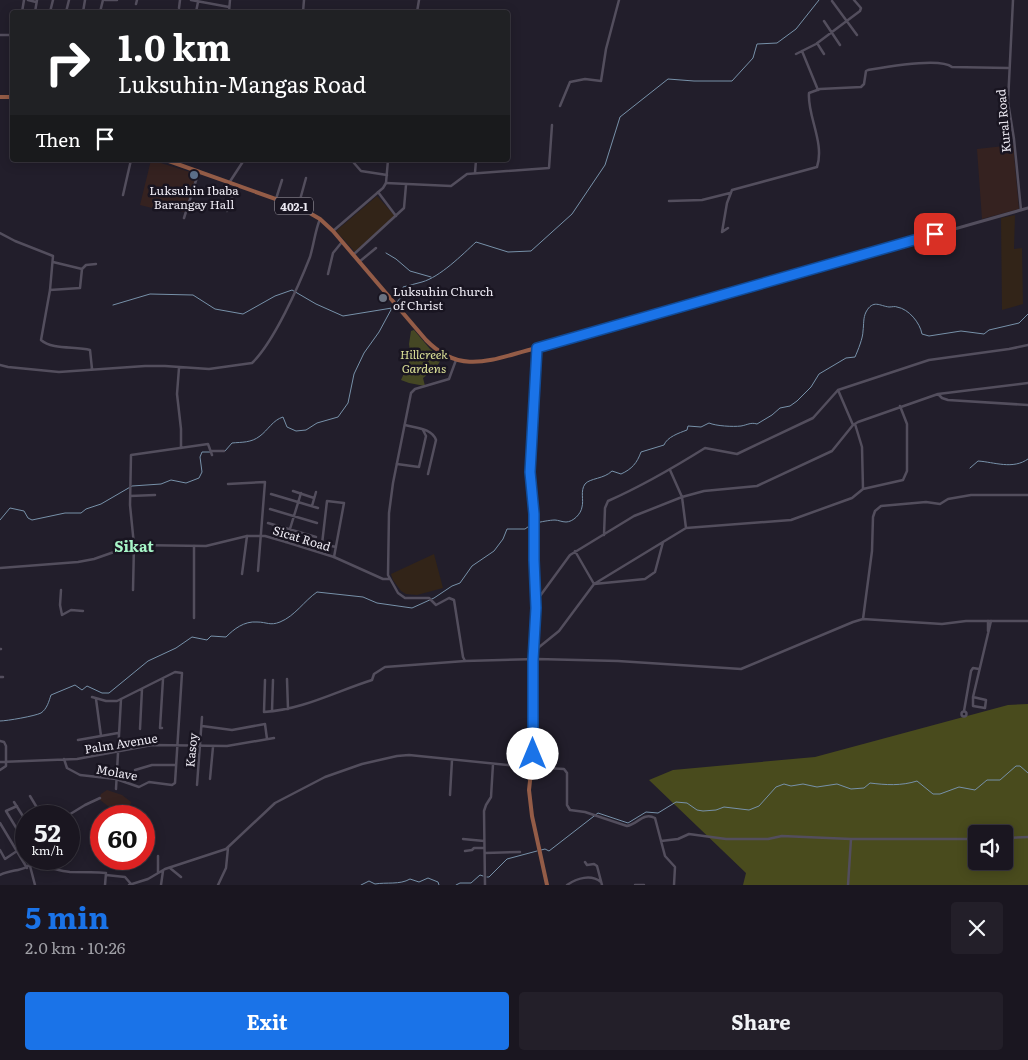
<!DOCTYPE html>
<meta charset="utf-8">
<style>
:root{--surface:#1a1620;--page:#231f29;--text:#f1f3f6;--muted:#9f9fa5;--line:#38353e;--accent:#1a73e8}
body{margin:0;font-family:Literata,serif;background:var(--page);color:var(--text);height:100vh;display:flex;flex-direction:column;font-size:19px;white-space:nowrap}
*{box-sizing:border-box;margin:0}
p{font-size:16px;color:var(--muted)}
.icon{flex:none;width:28px;height:28px;fill:none;stroke:currentColor;stroke-width:2;stroke-linecap:round;stroke-linejoin:round}
.map{position:relative;height:885px;overflow:hidden}
.panel{display:flex;flex-direction:column;background:var(--surface);flex:1}
.panel>*{flex:none}
.guide{position:absolute;left:10px;top:10px;width:500px;height:152px;border-radius:5px;box-shadow:0 2px 12px #0003,0 0 0 1px var(--line);background:#202124;color:#fff;overflow:hidden}
.fabs{position:absolute;left:968px;top:825px;display:grid;gap:10px}
.fabs a{display:grid;place-items:center;width:45px;height:45px;border-radius:5px;background:var(--surface);box-shadow:0 2px 12px #0003,0 0 0 1px var(--line);font-size:25px}
.speed{position:absolute;left:15px;top:805px;display:flex;gap:10px;font-size:25px;font-weight:700;text-align:center}
.speed>*{display:grid;place-content:center;width:65px;height:65px;border-radius:50%;background:var(--surface);box-shadow:0 2px 12px #0003,0 0 0 1px var(--line);line-height:1}
.speed small{font-size:12px;font-weight:400}
.speed .limit{border:8px solid #d22;background:#fff;color:#111}
.pin{position:absolute;display:grid;place-items:center;width:42px;height:42px;color:#fff;margin:-21px;border-radius:10px;box-shadow:0 2px 8px #0006}
.me{position:absolute;width:55px;margin:-28px;rotate:0deg;stroke-linejoin:round;filter:drop-shadow(0 0 4px #0008)}
.turn{display:flex;align-items:center;gap:18px;height:105px;padding:0 25px;font-size:22px}
.turn .icon{width:65px;height:65px;stroke-width:2.5}
.turn b{display:block;font-size:35px;line-height:42px}
.then{display:flex;align-items:center;height:48px;padding:0 25px;background:#0003;gap:10px;font-size:19px}
.round{display:grid;place-items:center;flex:none;width:52px;height:52px;border-radius:5px;background:var(--page)}
.summary{display:flex;align-items:center;justify-content:space-between;height:85px;padding:0 25px}
h1{font-size:30px;font-weight:700;line-height:38px;color:var(--accent)}
.cta{display:flex;gap:10px;margin-top:auto;padding:10px 25px}
.cta a{flex:1;height:58px;border-radius:5px;background:var(--accent);color:#fff;font-size:20px;font-weight:700;line-height:58px;text-align:center}
.cta a+a{background:var(--page);color:var(--text)}
.map>svg:first-child{display:block}
.commercial{fill:#322418}
.education{fill:#352220}
.green{fill:#454724}
.forest{fill:#494b1d;fill-rule:evenodd}
.lines{fill:none;stroke-linecap:round;stroke-linejoin:round}
.stream{stroke:#7791a9;stroke-width:1}
.minor{stroke:#534e5d;stroke-width:2.5}
.tertiary{stroke:#534e5d;stroke-width:2.5}
.secondary{stroke:#534e5d;stroke-width:3}
.primary{stroke:#945c47;stroke-width:4}
.route-casing{stroke:#114b97;stroke-width:12}
.route{stroke:#1a73e8;stroke-width:9}
.service-dot{fill:#5c6f8a;stroke:#191521;stroke-width:2}
.worship-dot{fill:#6b7280;stroke:#191521;stroke-width:2}
.labels{text-anchor:middle;dominant-baseline:central;stroke-width:5;stroke-linejoin:round;paint-order:stroke}
.shield{fill:#191521;stroke:#ada9b3;stroke-width:1}
.shield-label{font-size:11px;font-weight:bold;fill:#ece9f2}
.street-label{font-size:12px;fill:#ece9f2;stroke:#191521}
.poi-label{font-size:12px;fill:#ece9f2;stroke:#191521}
.park-label{font-size:12px;font-style:italic;fill:#dde298;stroke:#191521}
.quarter-label{font-size:15px;font-weight:bold;fill:#a7f6c8;stroke:#191521}
</style>
<div class="map">
<svg width="1028" height="885" viewBox="0 0 1028 885">
<rect width="100%" height="100%" fill="#221e2b"/>
<path class="commercial" d="M377,196L395,216L355,252L336,231Z
M1015,215L1014,249L1022,248L1023,304L1002,310L1001,218Z
M434,554L443,588L417,595L406,594L401,591L393,580L391,574Z"/>
<path class="education" d="M1013,145L1019,209L982,219L977,149Z
M151,160L190,172V175L197,177L184,212L154,204L152,208L140,205Z
M107,790L122,795L131,802L129,814L114,811L99,799L101,794Z"/>
<path class="green" d="M414,330L430,349L442,358L436,368L423,378L425,386L409,383L401,380L411,358L409,344L411,331Z"/>
<path class="forest" d="M1028,704V885H743L746,873L649,780L673,770L815,757L1008,705ZM976,834H1004V861H976Z"/>
<g class="lines">
<path class="stream" d="M386,253L396,259L410,271L431,277
M397,302L401,297L403,287C409,285 416,284 422,282C440,277 462,255 476,242L508,252L531,251L572,214L605,165L620,117L668,79L694,81H732L753,58L757,44L777,43L796,29L819,0
M113,305L150,294L193,295L215,309L243,314L275,296L292,290L316,304L343,316L392,308L394,305
M225,451L232,443C242,442 251,443 260,436C268,430 273,420 283,417L287,427L296,431L306,430L317,423L338,417L348,403L354,374L364,353L379,332L392,308
M970,468L978,461C994,462 1013,470 1028,459
M0,520L10,508L24,511L28,518L32,520L65,513H81L86,509L101,504L132,486L161,484L171,480L186,483L199,478L202,472L200,457L202,452H210
M536,523C540,522 550,520 555,520C558,520 562,522 566,522C573,522 581,514 582,507C584,500 580,491 585,484C590,478 604,479 612,471L621,474C632,469 637,463 641,452L664,445C667,437 679,433 687,430L688,426L701,427L709,423C716,426 733,427 741,426C747,425 751,422 757,424L772,415L780,408L790,406L797,401L811,387L819,374L846,358L855,357C858,350 863,338 863,331C864,324 863,318 866,312C873,299 880,306 889,307C892,307 895,306 897,307C909,309 920,323 922,334L929,336L961,331L984,334L989,330L1019,323L1028,314
M0,721C7,721 35,716 41,713C47,709 49,701 51,695L75,685L82,690L87,686L102,693H109L148,661L176,648L192,637L207,640L211,636L226,637C234,629 244,621 257,622C267,622 270,626 280,622C295,616 304,601 317,592L363,597L377,603L412,608L434,598L452,586L460,583L472,566L494,551L503,539L507,529H525L532,524
M541,850L545,849L549,851L598,813L628,823L646,812L658,813L676,802L687,803L697,810L703,811L716,810L724,807L749,810L759,806L776,787L784,784L791,786L803,784L817,787L837,784L851,789L864,788L870,783C886,785 901,786 917,781L933,794H940L959,787L975,790L987,780H1000L1016,766H1020L1028,773
M487,877H489L507,859L537,851
M361,885L369,881L375,884C386,882 400,885 410,879L419,882L428,878L438,882L439,885
M456,885L460,883H471L480,875L483,876"/>
<path class="minor" d="M28,0L36,2
M105,0H117
M191,0L229,7
M832,1L857,35
M136,4L137,0
M179,8L180,0
M26,11L33,12
M35,12L37,0
M50,12L53,0
M66,12L69,0
M83,12L85,0
M100,12L103,0
M196,12L198,2
M229,12L230,0
M303,12L304,0
M824,21L840,45
M0,35H12
M817,43L824,54
M802,51L818,90
M796,54L816,44L860,11L861,8L854,0
M560,106L570,82L585,79L601,81L606,49L619,0
M343,161V160
M354,163L361,171L387,175
M475,173L476,160
M229,183L244,160
M386,183L451,186L467,174L549,168L552,125
M378,192L396,216
M123,195L131,160
M276,199L282,180
M669,201L702,200L730,193
M298,207L306,178
M227,211L228,205L238,186
M184,218L199,171
M728,228L722,232L727,203L732,190L817,167C825,143 807,115 809,93L820,89L861,87L864,84L866,71L868,70C885,67 940,57 952,67L1008,68
M0,233L15,241L53,256L50,290L41,340C52,350 76,346 90,350L92,369
M353,255L404,208L406,185
M359,262L376,248
M82,269L86,265L96,264
M328,274L333,253L342,242
M50,290L80,288L82,269L53,262
M0,365L8,367L59,372L145,366H165L209,369L252,363C274,342 299,285 310,257C314,244 315,231 320,219
M179,368L177,394L181,429V448
M838,390L853,425
M938,394L942,398L948,400L1028,405
M855,424L862,447L863,489
M405,425C416,428 432,428 436,440L428,474
M211,451H224
M397,464L419,467L426,436L423,430
M670,470L682,497L686,528
M228,484L265,482L258,571
M293,491L314,498
M271,494L318,508
M130,496L155,495
M312,506L316,492
M270,509L317,523
M268,523L316,537
M604,535L605,508L608,501C642,486 673,468 705,448L737,454L813,418L838,390L929,360L1009,349L1028,345
M286,542L301,493
M575,551L594,584L645,579L655,572L663,542
M334,557L344,503L327,501L322,544L336,547
M242,574L247,536
M61,590L60,605L62,615L71,610L83,611
M133,590L134,545L130,505L131,455L208,444L212,455
M537,603L540,596L570,555L634,516L682,497L704,491L757,486L832,451L853,425L858,422L938,394L1028,383
M194,618V546
M863,619L872,551L873,517L875,511L881,506L926,502L940,504L948,499L971,495H1028
M988,631V621
M0,649H1
M533,652L559,631L594,584L686,528L791,520L852,498L863,489L903,480L907,471V424L900,406
M0,677H3
M287,679L288,709
M265,680L264,712C302,710 337,691 372,680L374,674L385,667L465,661
M973,697L986,700L985,708L973,706V697L991,621
M96,699L101,736
M272,711L273,680
M964,711L971,671L973,668L979,669
M961.5 714a2.5 2.5 0 1 1 5 0a2.5 2.5 0 1 1-5 0Z
M202,726L232,730L265,724L267,739
M162,728H160L163,679
M140,729L142,689
M78,740L118,733
M0,741L4,742L6,746V766L0,770
M64,759L67,768L80,775L116,779L139,787L149,782L172,785L175,783L182,673L175,672L117,701H106L92,697
M0,762L77,759L152,745L227,746L274,738
M135,770L152,765H176
M210,779L213,747
M197,785L202,717
M116,789L121,699
M450,795L452,760
M30,796L42,816
M14,802L26,821
M17,806L6,811L26,844
M67,816L85,805L100,798
M0,823L27,868
M1004,838L1028,837
M463,839L484,841
M661,841L678,839L689,834L726,839H768L782,836L851,839H976
M0,850L5,859L17,851
M465,851L472,850L474,848H484
M485,853L520,852
M158,856V873
M585,862L587,865L594,864L597,866L602,885
M170,868L181,877
M0,875C14,868 25,873 35,859
M106,875L125,877L131,884
M35,885L30,866C44,864 56,871 70,872C82,872 94,872 106,873L105,885
M129,885L148,879L165,869L226,849L275,803L325,777L362,764L397,756L409,755L528,767L564,769L567,773V805L570,810L585,812L627,826C638,824 643,812 655,818L665,856L675,867L674,885
M161,885L163,871
M218,885L226,868L228,848
M485,885L484,811L486,805L491,797L493,764
M567,885C577,878 591,874 601,882
M635,885H644
M848,885L851,839"/>
<path class="tertiary" d="M1013,0L1008,102L1014,139L1021,210
M22,12L24,0
M417,12L419,0
M333,231L383,188L386,183L388,160
M456,360L449,379L415,389L411,393L393,483L389,513L388,575L398,593L405,598H429L436,605L449,598L454,600L463,657L465,661L537,659L618,661L741,669L853,622L863,619L942,624L966,621H1028
M0,568L78,562L94,559L134,545L206,546L247,536H265L286,542L334,557L383,579H389"/>
<path class="secondary" d="M537,348L1028,208"/>
<path class="primary" d="M0,97H12
M166,160L301,208L320,219L333,231L426,340C462,377 494,358 537,348L530,472L534,514V560L536,608L533,659V754L529,790L532,816L547,885"/>
</g>
<g class="lines">
<g class="route-casing">
<path id="route" d="M533,754V660L536,608L534,560V514L530,472L537,348L935,234"/>
</g>
<use href="#route" class="route"/>
</g>
<circle class="service-dot" cx="194" cy="175" r="5"/>
<circle class="worship-dot" cx="383" cy="298" r="5"/>
<g class="labels">
<rect class="shield" x="275" y="197.5" width="38" height="17" rx="4"/>
<g class="shield-label">
<text x="294" y="206">402-1</text>
</g>
<g class="street-label">
<text transform="translate(1003 121) rotate(-95)">Kural Road</text>
<text transform="translate(302 538) rotate(17)">Sicat Road</text>
<text transform="translate(121 743) rotate(-9)">Palm Avenue</text>
<text transform="translate(191 750) rotate(-84)">Kasoy</text>
<text transform="translate(117 772) rotate(10)">Molave</text>
</g>
<g class="poi-label">
<text x="194" y="190">Luksuhin Ibaba<tspan x="194" dy="14">Barangay Hall</tspan></text>
<text x="393" y="291" text-anchor="start">Luksuhin Church<tspan x="393" dy="14">of Christ</tspan></text>
</g>
<g class="park-label">
<text x="424" y="354">Hillcreek<tspan x="424" dy="14">Gardens</tspan></text>
</g>
<g class="quarter-label">
<text x="134" y="545">Sikat</text>
</g>
</g>
</svg>
<div class="fabs">
<a><svg class="icon" aria-label="sound" viewBox="0 0 24 24"><path d="M4 9h4l5-4v14l-5-4H4zM17 9q2 3 0 6"/></svg></a>
</div>
<div class="speed"><div>52<small>km/h</small></div><div class="limit">60</div></div>
<div class="pin" style="left:935px;top:234px;background:#d93025"><svg class="icon" aria-label="arrive" viewBox="0 0 24 24"><path d="M6 21V4h12l-3 4 3 4H6"/></svg></div>
<svg class="me" style="left:533px;top:754px" viewBox="-20 -20 40 40"><circle r="19" fill="#fff"/><path d="M0-13L10 11 0 6-10 11z" fill="#1a73e8"/></svg>
<div class="guide">
<div class="turn"><svg class="icon" aria-label="right" viewBox="0 0 24 24"><path d="M7 20v-9h11M14 6l5 5-5 5"/></svg><div><b>1.0 km</b>Luksuhin-Mangas Road</div></div>
<div class="then">Then<svg class="icon" aria-label="arrive" viewBox="0 0 24 24"><path d="M6 21V4h12l-3 4 3 4H6"/></svg></div>
</div>
</div>
<section class="panel">
<div class="summary"><div><h1>5 min</h1><p>2.0 km · 10:26</p></div><a class="round"><svg class="icon" aria-label="close" viewBox="0 0 24 24"><path d="M6 6l12 12M18 6L6 18"/></svg></a></div>
<div class="cta"><a>Exit</a><a>Share</a></div>
</section>
